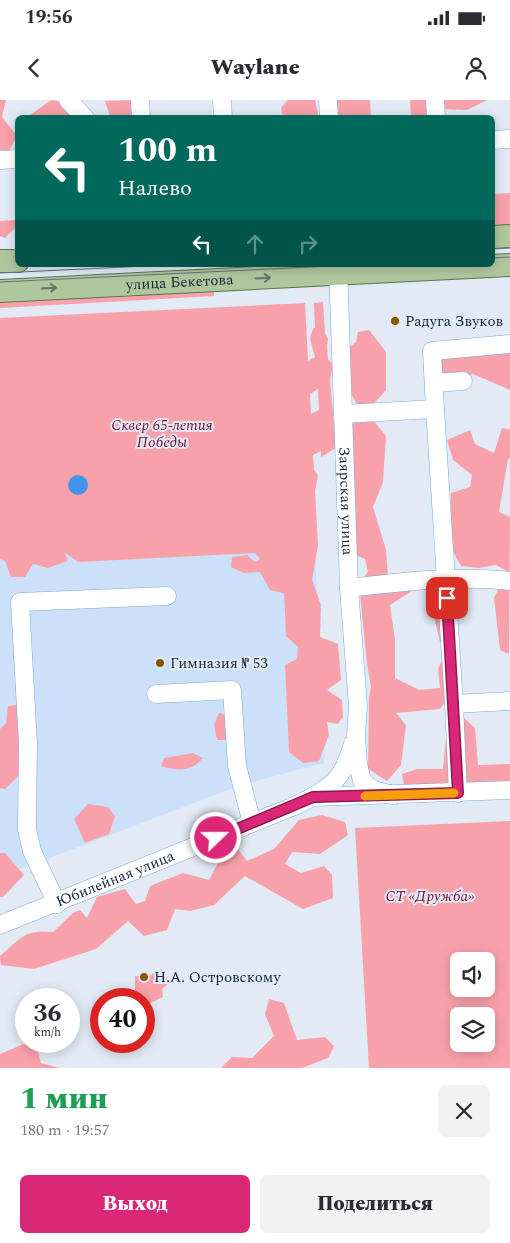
<!DOCTYPE html>
<html lang="ru">
<meta charset="utf-8">
<style>
:root{--surface:#fff;--page:#f2f2f3;--text:#2b2b33;--muted:#7c7c81;--accent:#db2777}
body{margin:0;font-family:Spectral,serif;background:var(--page);color:var(--text);height:100vh;display:flex;flex-direction:column;font-size:19px;white-space:nowrap}
*{box-sizing:border-box;margin:0}
p{font-size:16px;color:var(--muted)}
.icon{flex:none;width:28px;height:28px;fill:none;stroke:currentColor;stroke-width:2;stroke-linecap:round;stroke-linejoin:round}
.map{position:relative;height:968px;overflow:hidden}
.side{display:flex;flex-direction:column;background:var(--surface);flex:1}
.side>*{flex:none}
.hud{position:absolute;left:15px;top:15px;width:480px;height:152px;border-radius:8px;box-shadow:0 2px 12px #0003;background:#00695c;color:#fff;overflow:hidden}
.tools{position:absolute;left:450px;top:852px;display:grid;gap:10px}
.tools a{display:grid;place-items:center;width:45px;height:45px;border-radius:8px;background:var(--surface);box-shadow:0 2px 12px #0003;font-size:25px}
.speed{position:absolute;left:15px;top:888px;display:flex;gap:10px;font-size:25px;font-weight:700;text-align:center}
.speed>*{display:grid;place-content:center;width:65px;height:65px;border-radius:50%;background:var(--surface);box-shadow:0 2px 12px #0003;line-height:1}
.speed small{font-size:12px;font-weight:400}
.speed .limit{border:8px solid #d22;background:#fff;color:#111}
.pin{position:absolute;display:grid;place-items:center;width:42px;height:42px;color:#fff;margin:-21px;border-radius:10px;box-shadow:0 2px 8px #0006}
.me{position:absolute;width:55px;margin:-28px;rotate:68deg;stroke-linejoin:round;filter:drop-shadow(0 0 4px #0008)}
.turn{display:flex;align-items:center;gap:18px;height:105px;padding:0 20px;font-size:22px}
.turn .icon{width:65px;height:65px;stroke-width:2.5}
.turn b{display:block;font-size:35px;line-height:42px}
.lanes{display:flex;align-items:center;height:48px;padding:0 20px;background:#0003;justify-content:center;gap:25px;direction:ltr}
.lanes .off{opacity:.35}
.round{display:grid;place-items:center;flex:none;width:52px;height:52px;border-radius:8px;background:var(--page)}
.overview{display:flex;align-items:center;justify-content:space-between;height:85px;padding:0 20px}
h1{font-size:30px;font-weight:800;line-height:38px;color:#1e9e55}
.cta{display:flex;gap:10px;margin-top:auto;padding:10px 20px}
.cta a{flex:1;height:58px;border-radius:8px;background:var(--accent);color:#fff;font-size:20px;font-weight:800;line-height:58px;text-align:center}
.cta a+a{background:var(--page);color:var(--text)}
.status{display:flex;justify-content:space-between;align-items:center;height:35px;padding:0 25px;background:var(--surface);direction:ltr}
.status svg{height:14px;fill:currentColor}
header{display:flex;justify-content:space-between;align-items:center;height:65px;padding:0 20px;background:var(--surface);font-size:22px;font-weight:800}
.map>svg:first-child{display:block}
.built{fill:#cce1f9}
.green{fill:#f9a1ab;fill-rule:evenodd}
.water{fill:#4294ea}
.lines{fill:none;stroke-linecap:round;stroke-linejoin:round}
.minor-casing{stroke:#7ba7da;stroke-width:19}
.major-casing{stroke:#577550;stroke-width:24}
.minor{stroke:#fff;stroke-width:18}
.major{stroke:#b0c79e;stroke-width:22}
.tram{stroke:#637182;stroke-width:1}
.oneway{stroke:#62766b}
.route-casing{stroke:#8e194d;stroke-width:12}
.route{stroke:#db2777;stroke-width:9}
.slow{stroke:#f59e0b;stroke-width:9}
.poi-dot{fill:#895800;stroke:#e1eaf5;stroke-width:2}
.labels{text-anchor:middle;dominant-baseline:central;stroke-width:4;stroke-linejoin:round;paint-order:stroke}
.street-label{font-size:15px;fill:#132438;stroke:#e1eaf5}
.poi-label{font-size:15px;fill:#132438;stroke:#e1eaf5;text-anchor:start}
.park-label{font-size:15px;font-style:italic;fill:#7d082d;stroke:#e1eaf5}
</style>
<div class="status"><b>19:56</b><svg viewBox="0 0 49 12"><path d="M0 12V9h3v3zM5 12V6h3v6zM10 12V3h3v9zM15 12V0h3v12zM26 1h20v11H26zM47 4h2v5h-2z"/></svg></div>
<header><svg class="icon" aria-label="back" viewBox="0 0 24 24"><path d="M15 5l-7 7 7 7"/></svg>Waylane<svg class="icon" aria-label="person" viewBox="0 0 24 24"><circle cx="12" cy="8" r="4"/><path d="M4 21q1-7 8-7t8 7"/></svg></header>
<div class="map">
<svg width="510" height="968" viewBox="0 0 510 968">
<rect width="100%" height="100%" fill="#e1eaf5"/>
<path class="built" d="M315,450L324,663L241,685L0,777V454L64,452L78,462L116,459Z"/>
<path class="green" d="M0,0H6L2,17L17,36L9,51L0,50Z
M51,0L61,2L72,17L26,18Z
M137,0L140,17L110,16L105,1Z
M288,0H315L318,14L316,17H283L281,8Z
M332,0H370L371,17H334Z
M410,0H487L467,10L443,9L444,18L411,17Z
M510,93V129H493L492,94Z
M15,120L16,127L5,138L0,136V121Z
M214,190V196L0,208V201Z
M323,202L325,233L328,239L327,246L328,259L333,265L330,280L336,348L321,357V351L313,355L314,370L318,375L315,391L318,445L312,480L321,505L320,537L338,544L341,580L327,590L342,600L343,617L338,624L327,622L329,635L319,661L303,663L289,652L285,565L297,559L298,547L286,536L284,493L270,490L260,472L244,473L231,467L232,457L247,455L255,462L260,459L255,453L78,462L64,452L68,461L48,468L33,464L25,477H11L5,461L0,459V218L305,203L308,261L315,257L310,239L313,228H315L314,203ZM318,289L319,310L311,314L310,294Z
M369,230L386,252V290L370,308L360,309L350,292L346,250L356,242L358,232Z
M451,241L484,242L495,254L510,250V290L473,274L451,280L429,266Z
M361,320L374,321L386,336L383,382L373,407L386,450L388,475L403,479L441,470L448,541L440,542L433,513L435,493L418,487L390,505L395,540V578L419,590L440,588L438,569L446,551L455,554L462,579L440,609L396,613L406,625L401,665L387,681L368,669L369,597L371,587L367,564L359,483L368,472L365,459L353,454L349,325Z
M502,328L510,330V358L508,359L499,412L510,417L509,554L500,550L494,498L507,471L496,465L479,468L461,466L451,448V393L470,387L472,375L453,360L447,340L470,330L475,344L494,353Z
M19,605L20,674L5,689L0,688V629L6,623L8,606Z
M219,613L230,616L227,640H217L214,625Z
M464,618L475,628L478,665L510,664V693H434L404,685L402,674L417,669H443L446,638Z
M193,653L203,658C191,672 178,671 161,666L164,658Z
M88,704L108,707L115,716L109,734L85,743L74,719Z
M322,715L345,722L348,735L320,754L292,752L285,764L301,773L324,766L332,775L333,798L303,809L245,776L214,805L190,811L175,809L167,830L144,836L128,821L96,849L34,869L1,865L0,856C20,839 24,829 53,832L73,813L80,810L87,818L97,797L125,789L136,804L145,801L150,786L183,773L209,780L226,747L234,744L247,761L274,749L299,720Z
M510,721V968H369L355,728ZM459,861H486V889H459ZM459,916H486V944H459Z
M0,753H5L24,775L3,797H0Z
M161,869L170,882L162,889L163,897L150,903L135,890V876H149Z
M269,899L284,903L297,940L325,937L334,946L328,958L302,968H221L232,957L252,958L274,936L265,914Z
M31,941H35L41,963L59,968H0V954Z"/>
<path class="water" d="M68 385a10 10 0 1 1 20 0a10 10 0 1 1-20 0Z"/>
<g class="lines">
<g class="minor-casing">
<g id="minor">
<path d="M68,0L85,18"/>
<path d="M140,0L141,18"/>
<path d="M222,0L223,18"/>
<path d="M328,0L329,18"/>
<path d="M435,0L436,18"/>
<path d="M492,40L510,39"/>
<path d="M0,60L18,59"/>
<path id="s1" d="M338,165L349,488L358,606L356,636L358,664L362,681L373,690L393,695"/>
<path d="M434,283L463,281"/>
<path d="M435,309L432,251L510,244"/>
<path d="M343,314L435,309L454,604L458,693"/>
<path d="M349,488C401,482 458,475 510,481"/>
<path d="M156,594L232,590L237,666L252,723"/>
<path d="M454,604L510,601"/>
<path d="M313,697L510,690"/>
<path d="M57,804L32,751L27,729L28,644L20,502L167,496"/>
<path id="s2" d="M0,825L292,707C312,698 335,687 345,666C348,659 351,651 353,644"/>
</g>
</g>
<g class="major-casing">
<g id="major">
<path d="M492,137L510,136"/>
<path d="M0,161H18"/>
<path id="s3" d="M0,191L510,165"/>
</g>
</g>
<use href="#minor" class="minor"/>
<use href="#major" class="major"/>
<path class="tram" d="M492,149L510,148
M492,158L510,157
M0,173L167,165
M0,182L352,165"/>
</g>
<defs><path id="oneway-shaft" d="M-6 0H5M1.5-3L5.5 0L1.5 3" fill="none" stroke-width="1.6" stroke-linecap="round" stroke-linejoin="round" transform="scale(1.25)"/></defs>
<g class="oneway">
<use href="#oneway-shaft" transform="translate(263 178) rotate(-3)"/>
<use href="#oneway-shaft" transform="translate(49 188) rotate(-3)"/>
</g>
<g class="lines">
<g class="route-casing">
<path id="route" d="M216,738L313,697L458,693L447,498"/>
</g>
<use href="#route" class="route"/>
<path class="slow" d="M365,696L454,693"/>
</g>
<g class="poi-dot">
<circle cx="395" cy="221" r="5"/>
<circle cx="160" cy="563" r="5"/>
<circle cx="144" cy="877" r="5"/>
</g>
<g class="labels">
<g class="street-label">
<text stroke="none"><textPath href="#s3" startOffset="180">улица Бекетова</textPath></text>
<text stroke="none"><textPath href="#s1" startOffset="236">Заярская улица</textPath></text>
<text stroke="none"><textPath href="#s2" startOffset="124">Юбилейная улица</textPath></text>
</g>
<g class="poi-label">
<text x="405" y="221">Радуга Звуков</text>
<text x="170" y="563">Гимназия № 53</text>
<text x="154" y="877">Н.А. Островскому</text>
</g>
<g class="park-label">
<text x="162" y="325">Сквер 65-летия<tspan x="162" dy="17">Победы</tspan></text>
<text x="430" y="796">СТ «Дружба»</text>
</g>
</g>
</svg>
<div class="tools">
<a><svg class="icon" aria-label="sound" viewBox="0 0 24 24"><path d="M4 9h4l5-4v14l-5-4H4zM17 9q2 3 0 6"/></svg></a>
<a><svg class="icon" aria-label="layers" viewBox="0 0 24 24"><path d="M12 4l9 5-9 5-9-5zM3 14l9 5 9-5"/></svg></a>
</div>
<div class="speed"><div>36<small>km/h</small></div><div class="limit">40</div></div>
<div class="pin" style="left:447px;top:498px;background:#d93025"><svg class="icon" aria-label="arrive" viewBox="0 0 24 24"><path d="M6 21V4h12l-3 4 3 4H6"/></svg></div>
<svg class="me" style="left:216px;top:738px" viewBox="-20 -20 40 40"><circle r="17" fill="#db2777" stroke="#fff" stroke-width="3"/><path d="M0-11L8 9 0 5-8 9z" fill="#fff"/></svg>
<div class="hud">
<div class="turn"><svg class="icon" aria-label="left" viewBox="0 0 24 24"><path d="M17 20v-9H6M10 6l-5 5 5 5"/></svg><div><b>100 m</b>Налево</div></div>
<div class="lanes"><svg class="icon" aria-label="left" viewBox="0 0 24 24"><path d="M17 20v-9H6M10 6l-5 5 5 5"/></svg><svg class="icon off" aria-label="ahead" viewBox="0 0 24 24"><path d="M12 20V5M6 11l6-6 6 6"/></svg><svg class="icon off" aria-label="right" viewBox="0 0 24 24"><path d="M7 20v-9h11M14 6l5 5-5 5"/></svg></div>
</div>
</div>
<section class="side">
<div class="overview"><div><h1>1 мин</h1><p>180 m · 19:57</p></div><a class="round"><svg class="icon" aria-label="close" viewBox="0 0 24 24"><path d="M6 6l12 12M18 6L6 18"/></svg></a></div>
<div class="cta"><a>Выход</a><a>Поделиться</a></div>
</section>
